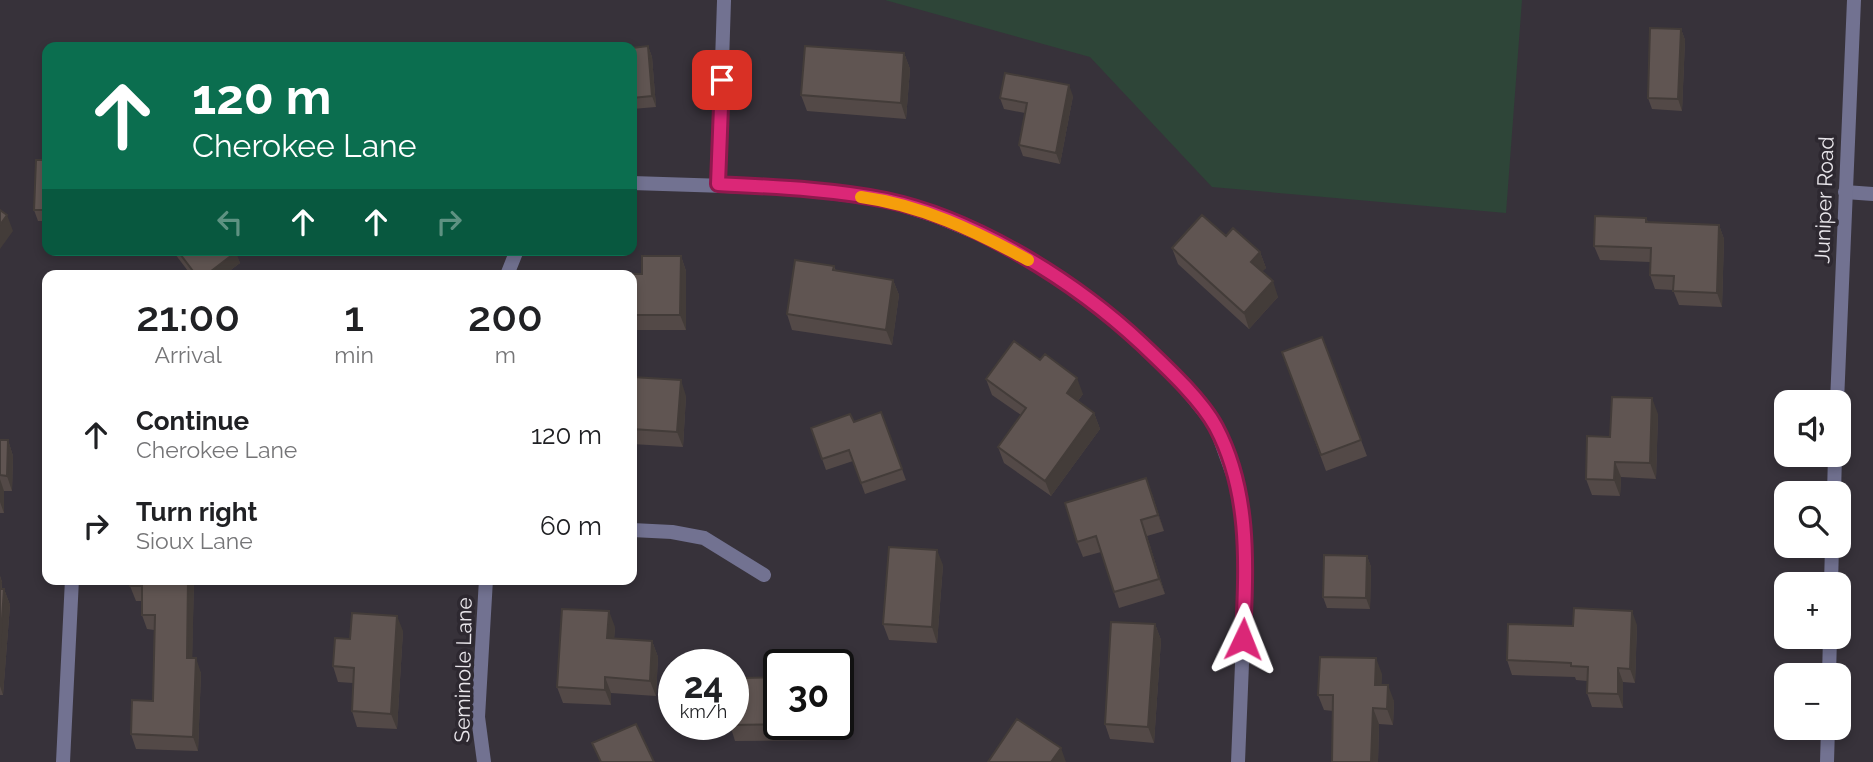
<!DOCTYPE html>
<meta charset="utf-8">
<style>
:root{--surface:#fff;--page:#f2f2f2;--text:#202124;--muted:#757577}
body{margin:0;font-family:Raleway,sans-serif;background:var(--page);color:var(--text);height:100vh;display:flex;flex-direction:column;font-size:26px;white-space:nowrap}
*{box-sizing:border-box;margin:0}
p{font-size:23px;color:var(--muted)}
.icon{flex:none;width:38px;height:38px;fill:none;stroke:currentColor;stroke-width:2;stroke-linecap:round;stroke-linejoin:round}
.map{position:relative;flex:1;overflow:hidden}
.side{position:absolute;left:42px;top:270px;width:595px;height:315px;display:flex;flex-direction:column;background:var(--surface);border-radius:14px;box-shadow:0 4px 10px #0003}
.side>*{flex:none}
.banner{position:absolute;left:42px;top:42px;width:595px;height:214px;border-radius:14px;box-shadow:0 4px 10px #0003;background:#0b6e4f;color:#fff;overflow:hidden}
.fabs{position:absolute;left:1774px;top:390px;display:grid;gap:14px}
.fabs a{display:grid;place-items:center;width:77px;height:77px;border-radius:14px;background:var(--surface);box-shadow:0 4px 10px #0003;font-size:35px}
.speed{position:absolute;left:658px;top:649px;display:flex;gap:14px;font-size:35px;font-weight:700;text-align:center}
.speed>*{display:grid;place-content:center;width:91px;height:91px;border-radius:50%;background:var(--surface);box-shadow:0 4px 10px #0003;line-height:1}
.speed small{font-size:18px;font-weight:400}
.speed .limit{border:4px solid #111;border-radius:10px;background:#fff;color:#111}
.pin{position:absolute;display:grid;place-items:center;width:60px;height:60px;color:#fff;margin:-30px;border-radius:14px;box-shadow:0 4px 10px #0006}
.me{position:absolute;width:77px;margin:-38px;rotate:2deg;stroke-linejoin:round;filter:drop-shadow(0 0 5px #0008)}
.turn{display:flex;align-items:center;gap:24px;height:147px;padding:0 35px;font-size:32px}
.turn .icon{width:91px;height:91px;stroke-width:2.5}
.turn b{display:block;font-size:49px;line-height:60px}
.lanes{display:flex;align-items:center;height:66px;padding:0 35px;background:#0003;justify-content:center;gap:35px;direction:ltr}
.lanes .off{opacity:.35}
.eta{display:flex;justify-content:space-evenly;align-items:center;height:119px;text-align:center}
.eta b{font-size:42px;font-weight:600;line-height:49px}
ul{padding:0;list-style:none}
li{display:flex;align-items:center;gap:21px;height:91px;padding:0 35px}
li div{flex:1}
li b{display:block;font-size:26px}
li em{font-style:normal}
.map>svg:first-child{display:block}
.green{fill:#2e4538}
.lines{fill:none;stroke-linecap:round;stroke-linejoin:round}
.minor{stroke:#727291;stroke-width:14}
.tertiary{stroke:#727291;stroke-width:14}
.wall{fill:#534947}
.shaded-wall{fill:#433c39}
.building{fill:#605552;stroke:#433c39;stroke-width:2}
.route-casing{stroke:#8e194d;stroke-width:18}
.route{stroke:#db2777;stroke-width:12}
.slow{stroke:#f59e0b;stroke-width:12}
.labels{text-anchor:middle;dominant-baseline:central;stroke-width:7;stroke-linejoin:round;paint-order:stroke}
.street-label{font-size:21px;fill:#e9e6eb;stroke:#2d2830}
</style>
<div class="map">
<svg width="1873" height="762" viewBox="0 0 1873 762">
<rect width="100%" height="100%" fill="#37323a"/>
<path class="green" d="M885,0H1522L1506,213L1212,187L1090,57Z"/>
<g class="lines">
<path class="minor" d="M632,183L790,188L887,200L936,216L984,236L1045,269L1122,325L1177,378L1215,425L1240,494L1244,522L1245,590L1238,762
M718,184L724,1
M1845,192L1873,194
M507,275L517,250
M632,530L672,532L704,538L764,575
M63,762L72,579
M484,762L478,717L486,579"/>
<path class="tertiary" d="M1837,402L1854,0
M1834,494L1835,455
M1831,584L1832,546
M1829,676L1830,637
M1827,762L1828,728"/>
</g>
<path class="wall" d="M1681,29L1685,40L1682,111L1652,109L1648,98Z
M648,46L652,57L656,107L632,109V48Z
M904,53L910,69L906,119L807,111L801,95Z
M1073,96L1060,164L1023,156L1019,145L1025,113L1004,109L1000,98Z
M47,160V221H38L34,210Z
M1646,218L1648,222L1719,225L1724,239L1722,307L1679,305L1673,290L1655,289L1650,275V262L1600,260L1594,246Z
M1226,236L1260,252L1266,268L1262,271L1278,297L1249,329L1178,264L1172,248Z
M172,250H234L240,263L224,275H191Z
M681,256L686,271V330H632V275L642,274Z
M834,266L836,271L893,280L899,295L892,345L792,330L787,314Z
M1322,337L1367,456L1326,471L1282,352Z
M632,377L686,396L683,447L632,444Z
M986,379L1083,394L1078,401L1094,413L1100,429L1051,496L1004,463L998,447L1021,415L992,395Z
M881,412L906,480L865,494L853,461L826,470L811,428L854,422Z
M1658,414L1656,479L1621,477L1620,496L1592,495L1586,479L1610,437Z
M0,440H8L13,456L12,491H4V513H0Z
M1152,494L1164,531L1147,536L1165,594L1119,608L1101,552L1083,557L1077,542Z
M1367,556L1371,567L1370,609L1327,608L1323,597Z
M943,565L937,643L889,640L883,624Z
M0,576L2,582V589H4L10,605L3,695H0Z
M194,579L192,658L201,673L198,751L136,749L131,734L153,701L154,630L147,629L142,615V601H136L130,586Z
M1155,624L1161,640L1154,743L1110,739L1105,724Z
M1637,625L1635,683L1623,682V708L1592,707L1587,693V681L1576,680L1575,677L1512,675L1507,660L1573,626Z
M615,627L614,639L652,641L658,657L656,696L611,693V705L563,703L557,687Z
M403,631L397,729L357,727L352,711L353,683L338,682L333,666L350,639Z
M1382,674L1381,685L1394,701L1393,725L1379,724L1378,762H1332L1333,711L1324,710L1318,695Z
M838,724L839,740L735,741L730,725Z"/>
<path class="shaded-wall" d="M1681,29L1685,40L1682,111L1678,99Z
M648,46L652,57L656,107L652,96Z
M904,53L910,69L906,119L901,103Z
M1069,85L1073,96L1060,164L1056,153Z
M7,215L13,231L0,249V225Z
M1719,225L1724,239L1722,307L1717,293Z
M236,252L240,263L224,275H206Z
M1260,252L1266,268L1257,277L1251,262Z
M681,256L686,271V330L680,315Z
M893,280L899,295L892,345L886,330Z
M1273,281L1278,297L1249,329L1244,313Z
M1077,378L1083,394L1072,409L1067,393Z
M681,380L686,396L683,447L677,432Z
M1652,398L1658,414L1656,479L1650,463Z
M1094,413L1100,429L1051,496L1045,481Z
M8,440L13,456L12,491L7,476Z
M1615,462L1621,477L1620,496L1614,480Z
M1146,478L1152,494L1164,531L1158,515Z
M0,479L4,491V513L0,502Z
M1141,520L1147,536L1165,594L1159,579Z
M937,550L943,565L937,643L932,627Z
M1367,556L1371,567L1370,609L1366,598Z
M0,576L2,582L1,604L0,602Z
M188,579H194L192,672L187,658Z
M4,589L10,605L3,695L0,686V648Z
M609,611L615,627L613,654L607,638Z
M1632,611L1637,625L1635,683L1630,669Z
M397,616L403,631L397,729L391,714Z
M1155,624L1161,640L1154,743L1148,727Z
M652,641L658,657L656,696L650,681Z
M196,658L201,673L198,751L193,737Z
M1376,658L1382,674L1381,700L1375,685Z
M1618,668L1623,682V708L1618,694Z
M605,677L611,693V705L605,690Z
M838,683L839,740L833,724H838Z
M1388,685L1394,701L1393,725L1387,709Z
M1373,708L1379,724L1378,762H1371Z
M1061,748L1066,762H1051Z"/>
<path class="building" d="M1650,28L1681,29L1678,99L1648,98Z
M648,46L652,96L632,98V48Z
M805,46L904,53L901,103L801,95Z
M1005,73L1069,85L1056,153L1019,145L1027,103L1000,98Z
M36,160H47V210H34Z
M0,210L7,215L0,225Z
M1202,215L1226,236L1233,228L1260,252L1251,262L1273,281L1244,313L1172,248Z
M1595,216L1646,218V222L1719,225L1717,293L1673,291L1674,276L1650,275L1651,248L1594,246Z
M177,250H234L236,252L206,275H196Z
M642,256H681L680,315H632V275H593V274H642Z
M795,260L834,266L833,270L893,280L886,330L787,314Z
M1322,337L1361,440L1321,455L1282,352Z
M1014,341L1040,360L1045,354L1077,378L1067,393L1094,413L1045,481L998,447L1026,408L986,379Z
M632,377L681,380L677,432L632,429Z
M1612,397L1652,398L1650,463L1615,462L1614,480L1586,479L1587,436L1610,437Z
M881,412L902,469L861,483L849,450L822,459L811,428L850,414L854,422Z
M0,440H8L7,476L0,475Z
M1146,478L1158,515L1141,520L1159,579L1114,592L1096,536L1077,542L1065,503Z
M889,547L937,550L932,627L883,624Z
M1324,555L1367,556L1366,598L1323,597Z
M131,579H188L187,658H196L193,737L131,734L132,700L153,701L155,615H142V586H130Z
M0,589H4L0,648Z
M1574,608L1632,611L1630,669L1618,668V694L1587,693L1588,667L1571,666V663L1507,660L1508,624L1573,626Z
M562,609L609,611L607,638L652,641L650,681L605,677V690L557,687Z
M352,613L397,616L391,714L352,711L354,668L333,666L335,638L350,639Z
M1111,622L1155,624L1148,727L1105,724Z
M1320,657L1376,658L1375,685H1388L1387,709L1373,708L1371,762H1332L1333,695H1318Z
M779,677V724H799L730,725L733,724V682L742,678Z
M1017,719L1061,748L1051,762H988Z
M636,724L654,762H601L592,743Z"/>
<g class="lines">
<g class="route-casing">
<path id="route" d="M722,80L718,184C774,187 831,189 886,200C976,219 1076,282 1142,344C1165,366 1201,399 1216,427C1251,493 1246,567 1243,639"/>
</g>
<use href="#route" class="route"/>
<path class="slow" d="M861,197C921,205 975,231 1028,260"/>
</g>
<g class="labels">
<g class="street-label">
<text transform="translate(1824 200) rotate(-88)">Juniper Road</text>
<text transform="translate(463 670) rotate(-89)">Seminole Lane</text>
</g>
</g>
</svg>
<div class="fabs">
<a><svg class="icon" aria-label="sound" viewBox="0 0 24 24"><path d="M4 9h4l5-4v14l-5-4H4zM17 9q2 3 0 6"/></svg></a>
<a><svg class="icon" aria-label="search" viewBox="0 0 24 24"><circle cx="10" cy="10" r="6"/><path d="M15 15l6 6"/></svg></a>
<a>+</a>
<a>−</a>
</div>
<div class="speed"><div>24<small>km/h</small></div><div class="limit">30</div></div>
<div class="pin" style="left:722px;top:80px;background:#d93025"><svg class="icon" aria-label="arrive" viewBox="0 0 24 24"><path d="M6 21V4h12l-3 4 3 4H6"/></svg></div>
<svg class="me" style="left:1243px;top:639px" viewBox="-20 -20 40 40"><path d="M0-17L14 15 0 8-14 15z" fill="#db2777" stroke="#fff" stroke-width="4"/></svg>
<div class="banner">
<div class="turn"><svg class="icon" aria-label="ahead" viewBox="0 0 24 24"><path d="M12 20V5M6 11l6-6 6 6"/></svg><div><b>120 m</b>Cherokee Lane</div></div>
<div class="lanes"><svg class="icon off" aria-label="left" viewBox="0 0 24 24"><path d="M17 20v-9H6M10 6l-5 5 5 5"/></svg><svg class="icon" aria-label="ahead" viewBox="0 0 24 24"><path d="M12 20V5M6 11l6-6 6 6"/></svg><svg class="icon" aria-label="ahead" viewBox="0 0 24 24"><path d="M12 20V5M6 11l6-6 6 6"/></svg><svg class="icon off" aria-label="right" viewBox="0 0 24 24"><path d="M7 20v-9h11M14 6l5 5-5 5"/></svg></div>
</div>
<section class="side">
<div class="eta">
<div><b>21:00</b><p>Arrival</p></div>
<div><b>1</b><p>min</p></div>
<div><b>200</b><p>m</p></div>
</div>
<ul>
<li><svg class="icon" aria-label="ahead" viewBox="0 0 24 24"><path d="M12 20V5M6 11l6-6 6 6"/></svg><div><b>Continue</b><p>Cherokee Lane</p></div><em>120 m</em></li>
<li><svg class="icon" aria-label="right" viewBox="0 0 24 24"><path d="M7 20v-9h11M14 6l5 5-5 5"/></svg><div><b>Turn right</b><p>Sioux Lane</p></div><em>60 m</em></li>
</ul>
</section>
</div>
